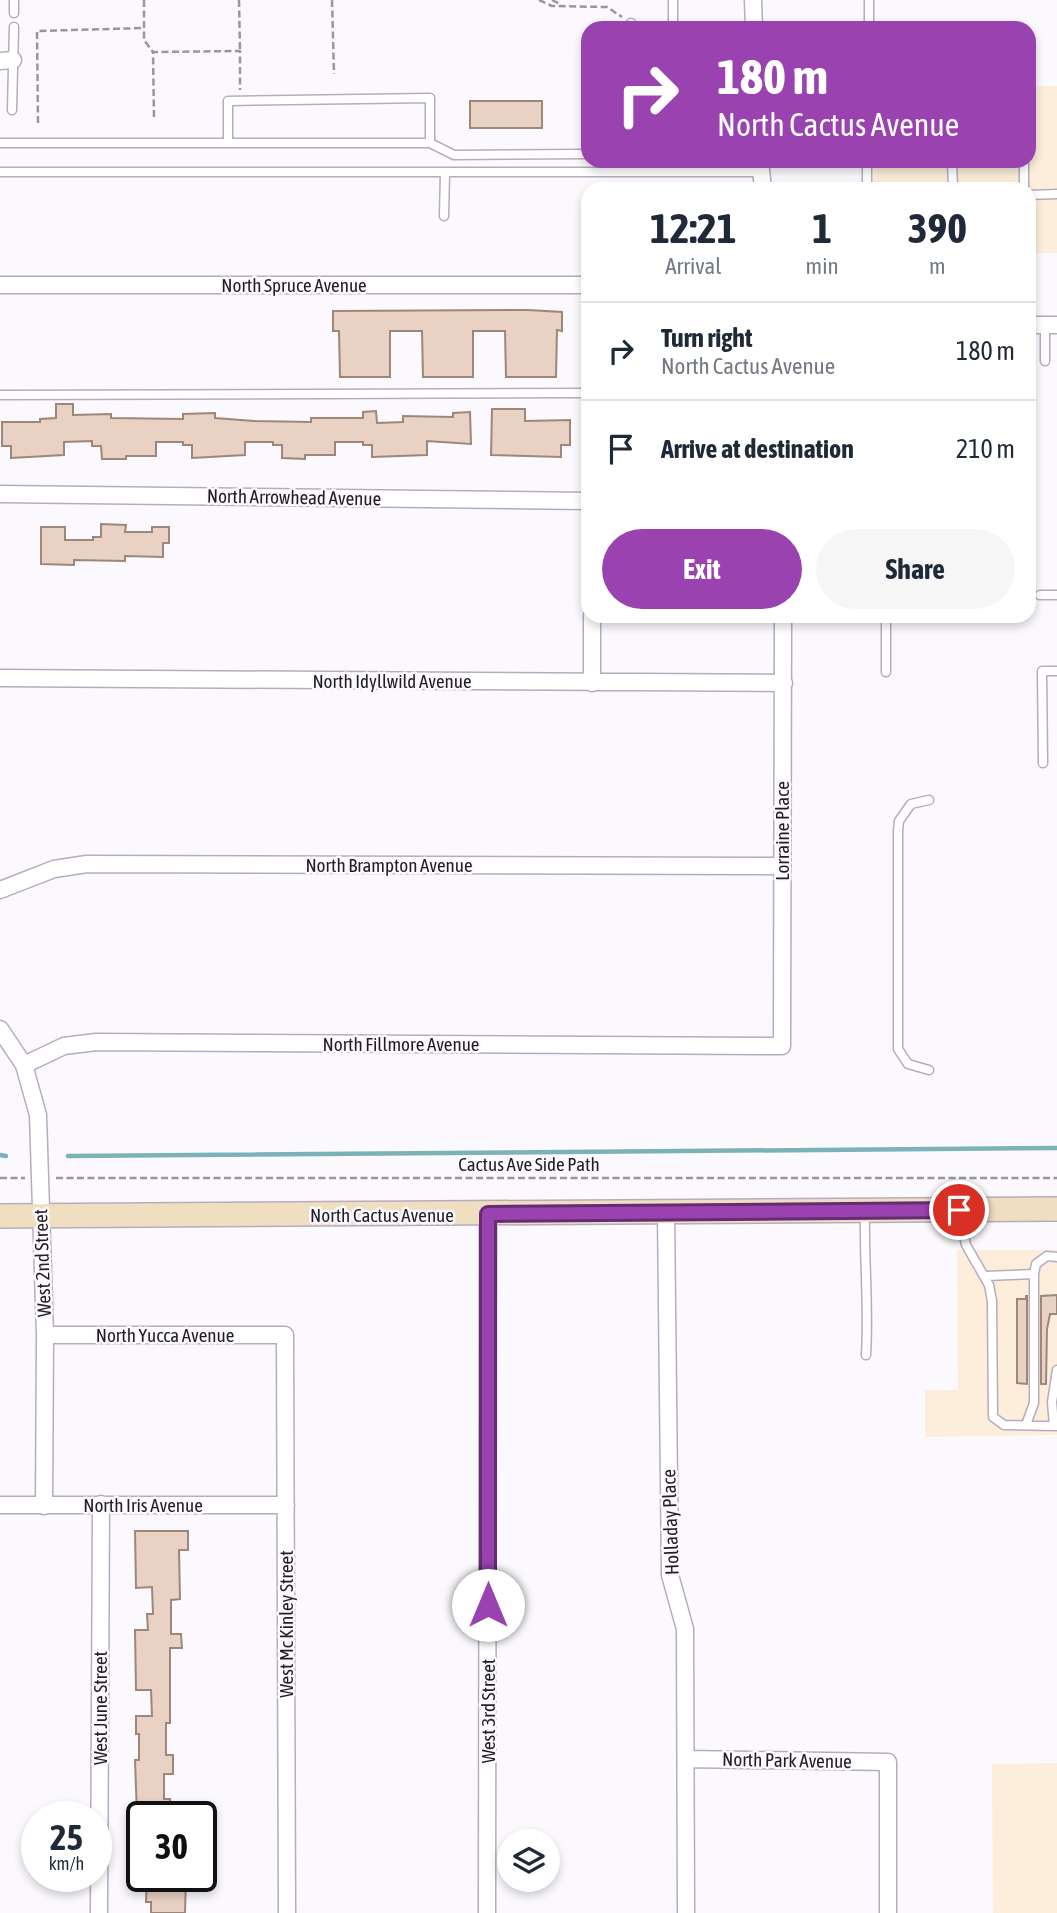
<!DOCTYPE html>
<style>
:root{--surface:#fff;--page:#f6f6f7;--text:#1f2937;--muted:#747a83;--line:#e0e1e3;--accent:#9a43b0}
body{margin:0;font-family:"Asap Condensed",sans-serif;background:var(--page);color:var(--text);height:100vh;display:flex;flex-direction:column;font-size:26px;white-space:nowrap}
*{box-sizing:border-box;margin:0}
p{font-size:23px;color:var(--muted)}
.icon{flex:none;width:38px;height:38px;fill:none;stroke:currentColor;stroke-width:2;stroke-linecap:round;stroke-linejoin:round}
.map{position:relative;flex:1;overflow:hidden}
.side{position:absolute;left:581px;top:182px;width:455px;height:441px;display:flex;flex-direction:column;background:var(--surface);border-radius:21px;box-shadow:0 4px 10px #0003}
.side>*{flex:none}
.guide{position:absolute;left:581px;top:21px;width:455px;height:147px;border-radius:21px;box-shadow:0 4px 10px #0003;background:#9a43b0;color:#fff;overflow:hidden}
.fabs{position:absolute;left:497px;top:1829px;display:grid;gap:14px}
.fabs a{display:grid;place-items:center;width:63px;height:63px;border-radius:50%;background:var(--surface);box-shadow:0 4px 10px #0003;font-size:35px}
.speed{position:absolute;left:21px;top:1801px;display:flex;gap:14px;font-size:35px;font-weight:700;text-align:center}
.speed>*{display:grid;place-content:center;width:91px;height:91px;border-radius:50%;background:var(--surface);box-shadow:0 4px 10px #0003;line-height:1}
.speed small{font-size:18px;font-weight:400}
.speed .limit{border:4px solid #111;border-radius:10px;background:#fff;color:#111}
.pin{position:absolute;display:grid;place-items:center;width:60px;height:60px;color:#fff;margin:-30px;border:4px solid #fff;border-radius:50%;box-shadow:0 2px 7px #0007}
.me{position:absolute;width:77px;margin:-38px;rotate:0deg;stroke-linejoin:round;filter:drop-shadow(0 0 5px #0008)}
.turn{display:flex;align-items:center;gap:24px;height:147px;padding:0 21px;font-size:32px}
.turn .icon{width:91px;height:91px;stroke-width:2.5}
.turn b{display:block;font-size:49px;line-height:60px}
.eta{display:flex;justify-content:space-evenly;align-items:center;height:119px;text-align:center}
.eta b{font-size:42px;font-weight:700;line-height:49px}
.primary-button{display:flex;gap:14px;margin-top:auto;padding:14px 21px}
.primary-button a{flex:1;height:80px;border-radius:42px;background:var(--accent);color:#fff;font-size:28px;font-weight:700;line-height:80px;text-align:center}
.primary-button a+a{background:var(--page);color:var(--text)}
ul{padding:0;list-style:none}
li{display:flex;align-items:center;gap:21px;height:98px;padding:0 21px;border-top:2px solid var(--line)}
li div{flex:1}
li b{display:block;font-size:26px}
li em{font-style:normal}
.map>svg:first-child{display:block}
.commercial{fill:#fceeda}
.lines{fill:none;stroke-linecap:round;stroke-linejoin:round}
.stream{stroke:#7cb2b6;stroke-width:4.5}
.building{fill:#e9d1c4;stroke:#9d877b;stroke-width:2}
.lane-casing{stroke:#b8abc0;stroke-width:11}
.street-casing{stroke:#b8abc0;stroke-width:19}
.secondary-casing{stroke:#b8abc0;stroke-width:26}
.path{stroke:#99969c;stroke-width:2.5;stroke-dasharray:7 3.5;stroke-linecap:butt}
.lane{stroke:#fff;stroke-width:8}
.street{stroke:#fff;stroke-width:16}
.secondary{stroke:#efdebf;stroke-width:23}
.route-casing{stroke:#642c72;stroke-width:18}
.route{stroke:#9a43b0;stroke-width:12}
.labels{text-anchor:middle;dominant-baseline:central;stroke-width:5;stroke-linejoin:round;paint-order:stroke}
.street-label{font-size:19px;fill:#211d24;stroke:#fbf9fd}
</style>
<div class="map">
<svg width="1057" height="1913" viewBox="0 0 1057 1913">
<rect width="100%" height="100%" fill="#fbf9fd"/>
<path class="commercial" d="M1029,86H1057V253H1029V189H874L873,161H1029Z
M957,1250H1057V1435L925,1437V1390H958Z
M1057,1763V1913H993L992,1764Z"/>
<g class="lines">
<path class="stream" d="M0,1155L6,1156
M68,1156L1057,1148"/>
</g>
<path class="building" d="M470,101H542V128H470Z
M528,310L562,312V331L557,330L556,377H506L505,331H473V377H423L422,331H390V377H340L339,331H333V311Z
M56,404H73V415L111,414V418L183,419V414L215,413V418L254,421L311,422V418H363V412L376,411L377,423L403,422V416L453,417V413L470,412L471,444L427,441V455L372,457V445H363V442H335V455H305V459L282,458V445H273V442H245V455L192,458V445H183V442H156V456H126V459H102L101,446H92V441L64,442V455L11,458V446H2V422H40V419L56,418Z
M492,409H525V421L570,420V445H561V457L491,455Z
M101,524L126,525L125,532H152V527H169V543H163V557L125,556V561L74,560V565L41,564V527H65V540H93V537H101Z
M1057,1295V1314H1050L1047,1329L1046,1384H1041V1296Z
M1026,1296H1027V1384L1017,1383V1299H1026Z
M135,1531H188V1550H179L180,1599L171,1600V1634H181L182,1648H170V1723H166V1755H173V1774H164V1799H170L171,1816H137L135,1760H139V1734H136V1716H152L151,1690H136L135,1630H148L147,1614H153L152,1587L136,1588Z
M147,1876H186L185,1913H151V1902H146Z"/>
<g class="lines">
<g class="lane-casing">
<path id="lane" d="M673,0V28
M14,13V0
M631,28V23
M869,28V0
M12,110L14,27
M0,143H430L454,155L588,154
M228,143V101L430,98V143
M867,161V189
M952,161L953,189
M1024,161V189
M0,172H761
M1029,195L1057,194
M444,216L445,173
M1045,361V325
M0,395L588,393
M1040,595H1057
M886,616V672
M1043,763L1042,671H1057
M929,800L911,804L899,821L898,831V1049L908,1064L929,1070
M959,1213L966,1245L989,1285L992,1301L993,1417L1004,1425L1057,1426
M865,1214C864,1261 869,1308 866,1355
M985,1276L1034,1274
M1026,1425L1034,1403V1274L1036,1264L1047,1256L1057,1257
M1054,1426L1052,1402L1057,1370"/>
</g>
<g class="street-casing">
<path id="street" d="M753,0L754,28
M0,61L13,60
M760,161L763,189
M0,285H588
M1029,325H1057
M0,494L588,501
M592,616V683
M0,678L784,683
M0,890L54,869L87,864L782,866
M0,1029L24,1065L38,1115L45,1335L44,1506
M24,1065L64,1046L96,1042L782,1046L783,616
M666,1213L670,1575L685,1629L686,1913
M45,1335H285L287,1913
M0,1505H286
M687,1759L888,1762V1913
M99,1913L101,1504
M487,1913L488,1214"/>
</g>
<g class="secondary-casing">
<path id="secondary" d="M0,1216L1057,1209"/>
</g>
<path class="path" d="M144,0V40L153,52
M239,0L240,51
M332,0L334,74
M539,0L552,6L607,7L622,17
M552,0L560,4
M154,117L153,52L240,51V90
M38,123L37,31L144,28
M0,1178H25
M56,1178H1057"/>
<use href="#lane" class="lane"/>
<use href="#street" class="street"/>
<use href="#secondary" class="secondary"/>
</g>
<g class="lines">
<g class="route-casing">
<path id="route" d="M488,1605V1214L959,1210"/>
</g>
<use href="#route" class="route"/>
</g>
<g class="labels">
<g class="street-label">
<text x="294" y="285">North Spruce Avenue</text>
<text transform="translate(294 497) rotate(1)">North Arrowhead Avenue</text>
<text x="392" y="681">North Idyllwild Avenue</text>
<text transform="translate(782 831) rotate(-90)">Lorraine Place</text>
<text x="389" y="865">North Brampton Avenue</text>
<text x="401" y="1044">North Fillmore Avenue</text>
<text x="529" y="1164">Cactus Ave Side Path</text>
<text x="382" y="1215">North Cactus Avenue</text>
<text transform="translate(42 1263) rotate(-92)">West 2nd Street</text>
<text x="165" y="1335">North Yucca Avenue</text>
<text x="143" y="1505">North Iris Avenue</text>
<text transform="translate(670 1522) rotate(-92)">Holladay Place</text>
<text transform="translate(286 1624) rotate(-90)">West Mc Kinley Street</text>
<text transform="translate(100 1708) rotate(-90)">West June Street</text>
<text transform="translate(488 1711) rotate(-90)">West 3rd Street</text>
<text transform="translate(787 1760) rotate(1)">North Park Avenue</text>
</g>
</g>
</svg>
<div class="fabs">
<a><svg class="icon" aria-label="layers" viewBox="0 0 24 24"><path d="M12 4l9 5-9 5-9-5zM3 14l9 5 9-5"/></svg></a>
</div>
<div class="speed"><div>25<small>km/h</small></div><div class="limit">30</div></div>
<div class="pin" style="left:959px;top:1210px;background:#d93025"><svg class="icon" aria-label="arrive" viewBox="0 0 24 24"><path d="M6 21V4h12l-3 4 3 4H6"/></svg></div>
<svg class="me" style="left:488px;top:1605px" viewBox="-20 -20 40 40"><circle r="19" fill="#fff"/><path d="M0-13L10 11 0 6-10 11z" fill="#9a43b0"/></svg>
<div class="guide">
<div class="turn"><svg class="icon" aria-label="right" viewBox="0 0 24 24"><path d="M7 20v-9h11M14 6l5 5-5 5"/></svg><div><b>180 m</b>North Cactus Avenue</div></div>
</div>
<section class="side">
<div class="eta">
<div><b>12:21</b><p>Arrival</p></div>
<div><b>1</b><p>min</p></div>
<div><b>390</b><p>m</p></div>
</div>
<ul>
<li><svg class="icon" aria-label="right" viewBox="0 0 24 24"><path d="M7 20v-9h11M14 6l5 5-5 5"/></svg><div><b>Turn right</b><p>North Cactus Avenue</p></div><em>180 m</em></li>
<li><svg class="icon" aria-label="arrive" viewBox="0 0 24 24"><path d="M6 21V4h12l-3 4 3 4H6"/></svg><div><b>Arrive at destination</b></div><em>210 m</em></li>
</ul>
<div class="primary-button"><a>Exit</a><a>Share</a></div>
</section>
</div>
